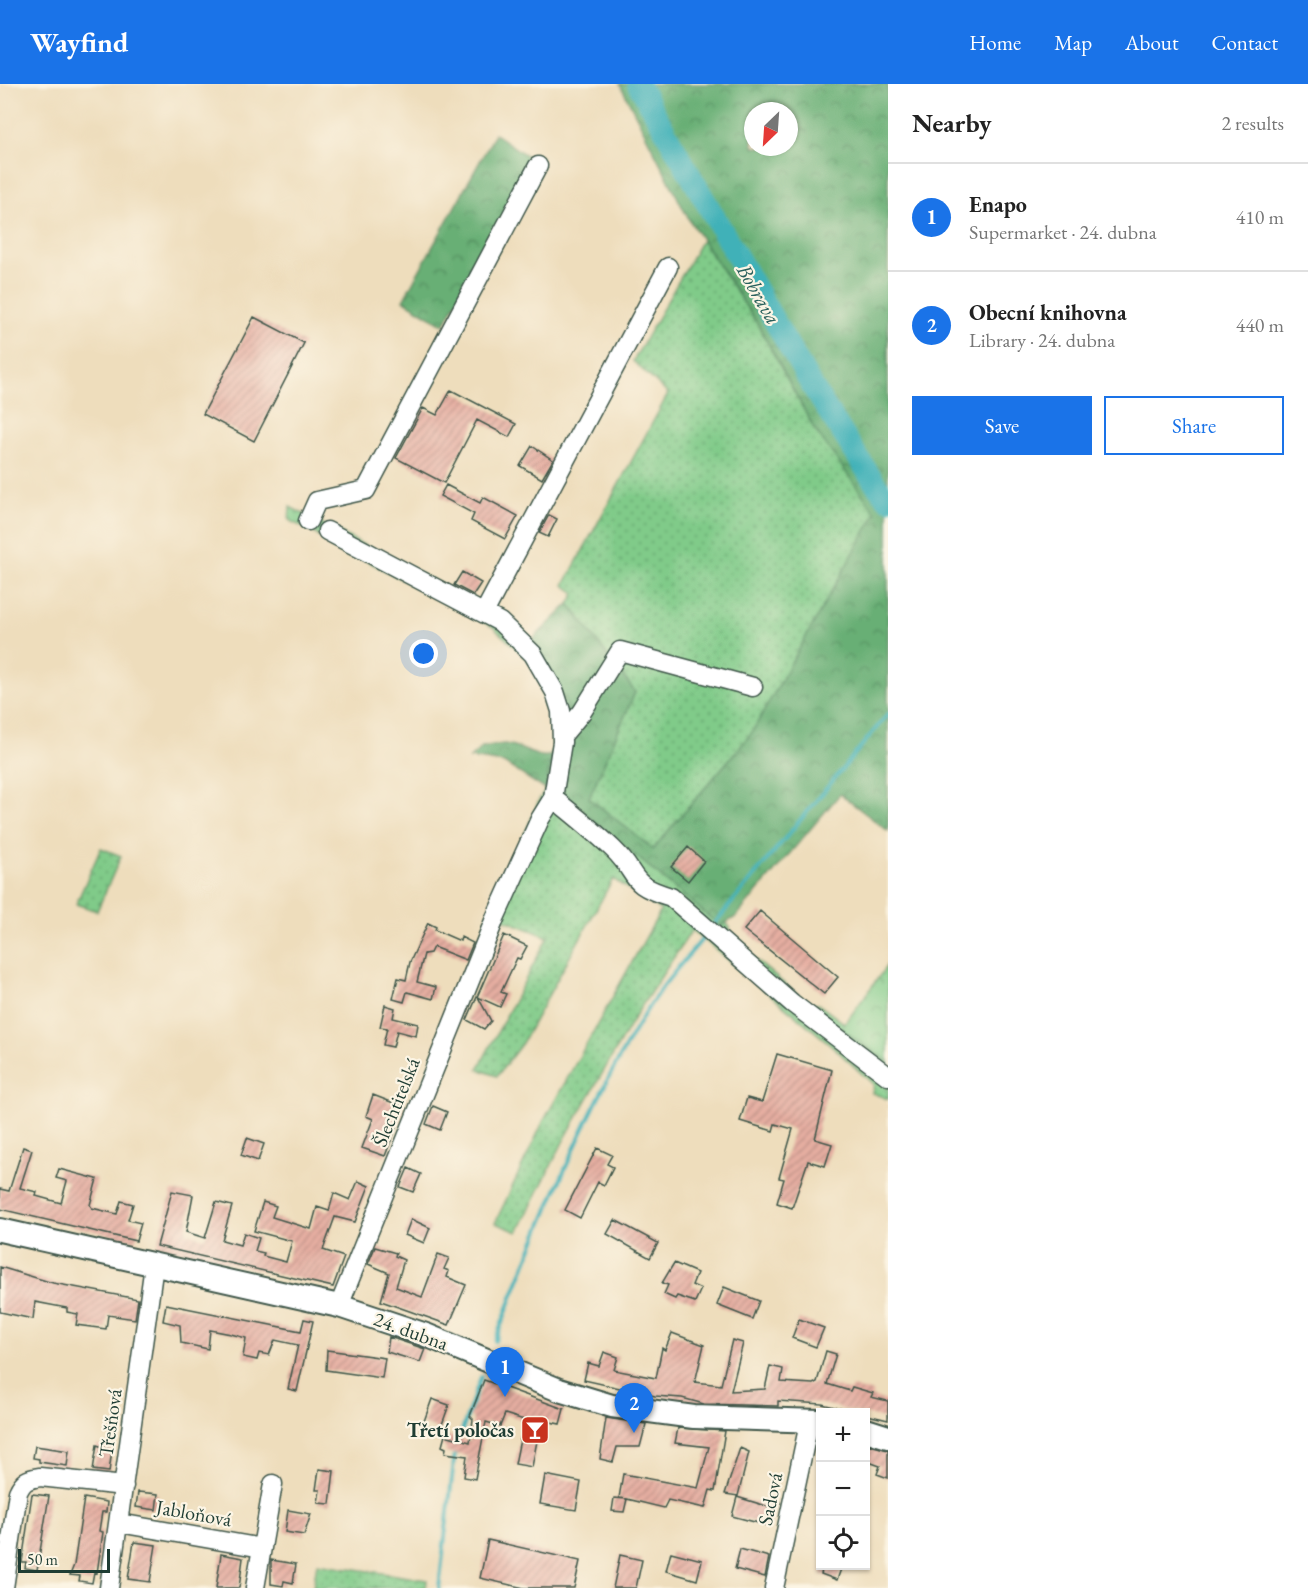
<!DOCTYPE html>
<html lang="en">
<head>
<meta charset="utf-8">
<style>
  body { margin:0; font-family:"EB Garamond",serif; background:#f2f2f2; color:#222 }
  .controls { position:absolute; right:18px; bottom:18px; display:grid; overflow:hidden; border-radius:0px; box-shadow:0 2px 4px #0004 }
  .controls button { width:54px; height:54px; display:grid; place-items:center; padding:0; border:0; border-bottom:2px solid #e0e0e0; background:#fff; color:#222; font:30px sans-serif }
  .compass { position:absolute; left:744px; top:18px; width:54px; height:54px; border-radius:50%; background:#fff; box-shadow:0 2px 4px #0004; rotate:205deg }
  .scale { position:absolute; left:18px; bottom:15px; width:92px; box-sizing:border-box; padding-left:6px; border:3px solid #1f3d34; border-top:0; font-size:16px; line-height:21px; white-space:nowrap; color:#1f3d34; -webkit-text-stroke:4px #fcf5e5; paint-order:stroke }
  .you { position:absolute; left:424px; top:570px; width:21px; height:21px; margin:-15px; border:4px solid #fff; border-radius:50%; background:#1a73e8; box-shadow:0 0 0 9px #1a73e833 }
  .badge { display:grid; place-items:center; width:39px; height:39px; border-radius:50%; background:#1a73e8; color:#fff; font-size:20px; font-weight:700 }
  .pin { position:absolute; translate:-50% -50px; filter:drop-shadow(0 2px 3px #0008) }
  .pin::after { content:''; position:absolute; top:32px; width:21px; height:18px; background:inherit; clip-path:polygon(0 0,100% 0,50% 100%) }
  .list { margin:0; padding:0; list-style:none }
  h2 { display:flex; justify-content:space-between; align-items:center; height:78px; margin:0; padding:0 24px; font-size:26px }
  h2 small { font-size:20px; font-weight:400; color:#767676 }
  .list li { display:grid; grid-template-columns:39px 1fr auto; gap:18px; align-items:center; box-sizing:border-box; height:108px; padding:0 24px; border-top:2px solid #e0e0e0 }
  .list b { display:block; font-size:22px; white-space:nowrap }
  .list p { margin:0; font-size:20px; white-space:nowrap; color:#767676 }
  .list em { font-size:20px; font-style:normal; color:#767676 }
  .actions { display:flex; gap:12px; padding:18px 24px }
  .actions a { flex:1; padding:14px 0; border:2px solid #1a73e8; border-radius:0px; text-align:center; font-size:21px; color:#1a73e8 }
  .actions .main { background:#1a73e8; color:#fff }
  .icon { flex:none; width:33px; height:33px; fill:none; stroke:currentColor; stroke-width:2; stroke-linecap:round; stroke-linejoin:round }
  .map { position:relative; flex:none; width:888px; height:1504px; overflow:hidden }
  header { display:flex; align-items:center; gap:36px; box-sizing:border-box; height:84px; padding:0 30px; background:#1a73e8; color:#fff }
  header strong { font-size:28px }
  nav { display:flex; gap:33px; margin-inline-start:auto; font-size:21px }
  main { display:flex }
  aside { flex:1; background:#fff }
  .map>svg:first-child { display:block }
  .grass { fill:url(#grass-dots); stroke:#50845e; stroke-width:1.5 }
  .forest { fill:url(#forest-crowns); stroke:#447654; stroke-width:1.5; fill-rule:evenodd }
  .park { fill:url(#park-crowns); stroke:#50845e; stroke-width:1.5 }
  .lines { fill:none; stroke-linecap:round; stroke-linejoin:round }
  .stream { stroke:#40b1b8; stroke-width:4 }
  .river { stroke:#40b1b8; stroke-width:22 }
  .building { fill:url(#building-hatch) }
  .minor-casing { stroke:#3e5548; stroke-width:21 }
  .major-casing { stroke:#3e5548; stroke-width:26 }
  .minor { stroke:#fff; stroke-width:18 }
  .major { stroke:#fff; stroke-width:22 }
  .labels { text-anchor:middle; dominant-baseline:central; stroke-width:4.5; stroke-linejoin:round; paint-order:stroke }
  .street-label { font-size:20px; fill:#1f3d34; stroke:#fcf5e5 }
  .poi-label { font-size:20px; font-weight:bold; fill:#1f3d34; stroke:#fcf5e5; text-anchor:end }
  .water-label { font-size:21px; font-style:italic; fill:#29605c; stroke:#fcf5e5 }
</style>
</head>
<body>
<header>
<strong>Wayfind</strong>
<nav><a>Home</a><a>Map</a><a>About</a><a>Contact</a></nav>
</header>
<main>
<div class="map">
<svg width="888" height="1504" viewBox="0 0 888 1504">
  <defs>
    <pattern id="grass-dots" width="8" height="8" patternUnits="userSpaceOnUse" patternTransform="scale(1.5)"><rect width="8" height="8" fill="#80cb89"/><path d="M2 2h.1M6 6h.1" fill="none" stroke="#68a671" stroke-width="1.8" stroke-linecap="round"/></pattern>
    <pattern id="forest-crowns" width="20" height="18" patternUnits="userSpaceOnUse" patternTransform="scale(1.5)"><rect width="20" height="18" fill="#68af75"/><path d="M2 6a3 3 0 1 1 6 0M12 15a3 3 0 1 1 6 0" fill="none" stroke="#559061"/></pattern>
    <pattern id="park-crowns" width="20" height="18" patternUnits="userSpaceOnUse" patternTransform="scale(1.5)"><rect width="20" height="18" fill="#80cb89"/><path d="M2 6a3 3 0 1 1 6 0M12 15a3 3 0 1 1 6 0" fill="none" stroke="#68a671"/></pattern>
    <pattern id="building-hatch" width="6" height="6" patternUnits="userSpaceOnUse" patternTransform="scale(1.5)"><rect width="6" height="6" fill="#e6aea1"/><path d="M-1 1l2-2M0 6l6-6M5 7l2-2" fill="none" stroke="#ba8f84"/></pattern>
  </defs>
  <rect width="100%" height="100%" fill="#fcf5e5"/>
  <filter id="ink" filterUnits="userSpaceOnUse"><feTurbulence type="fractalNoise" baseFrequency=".0167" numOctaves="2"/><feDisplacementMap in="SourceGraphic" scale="12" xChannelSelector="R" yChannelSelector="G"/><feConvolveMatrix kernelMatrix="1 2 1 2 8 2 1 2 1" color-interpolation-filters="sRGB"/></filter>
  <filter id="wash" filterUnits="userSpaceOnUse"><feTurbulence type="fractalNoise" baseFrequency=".008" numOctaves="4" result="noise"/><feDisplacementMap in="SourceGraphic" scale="24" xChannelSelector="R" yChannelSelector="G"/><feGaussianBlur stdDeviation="1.35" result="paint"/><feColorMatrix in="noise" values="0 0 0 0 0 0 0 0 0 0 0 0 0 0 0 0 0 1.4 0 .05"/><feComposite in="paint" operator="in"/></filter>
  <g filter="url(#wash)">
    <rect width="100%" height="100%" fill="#eeddbc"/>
    <path class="grass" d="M 702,156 L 757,239 L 815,346 L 877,429 L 751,650 L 653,765 L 589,714 L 635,608 L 569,520 L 575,509 L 564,501 L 668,310 L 633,277 Z
      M 290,423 L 498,530 L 532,556 L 568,624 L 563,711 L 720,842 L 726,838 L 730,844 L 729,854 L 809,920 L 818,920 L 845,940 L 841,945 L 888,977 L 888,1015 L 872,1009 L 874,1001 L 830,960 L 692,846 L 637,929 L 563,1058 L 518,1148 L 495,1139 L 543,1038 L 661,826 L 613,795 L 522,959 L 497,992 L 478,985 L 548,853 L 503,835 L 507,793 L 540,714 L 546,706 L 553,666 L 552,617 L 534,581 L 493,543 L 289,436 Z
      M 101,764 L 121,772 L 97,827 L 76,820 Z
      M 317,1479 L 427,1496 L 426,1504 L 313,1504 Z"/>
    <path class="forest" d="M 620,0 L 888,0 L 888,747 L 840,710 L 736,833 L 720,842 L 563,711 L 568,624 L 532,556 L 569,520 L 635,608 L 589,714 L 653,765 L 751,650 L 876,429 L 815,346 L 757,239 L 688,134 ZM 753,27 L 789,27 L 789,63 L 753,63 Z
      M 495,50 L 533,76 L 444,241 L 403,216 Z
      M 504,660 C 519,660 538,677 551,671 L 546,706 L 504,679 L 470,674 L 482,663 Z"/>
    <path class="park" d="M 888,880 L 888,977 L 841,945 Z"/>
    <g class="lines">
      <path class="stream" d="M 715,839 L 888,630
        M 495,1257 C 538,1146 587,1022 650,921 C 665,897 686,875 704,853
        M 458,1358 L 481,1293
        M 439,1504 L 455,1368"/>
      <path class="river" d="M 638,0 L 810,299 L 874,398 L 888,415"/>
    </g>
    <g id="blocks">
      <path class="building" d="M 254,233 L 304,259 L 254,357 L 203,330 Z
        M 451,306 L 516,340 L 509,353 L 477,336 L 444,399 L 396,374 L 423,324 L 437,331 Z
        M 532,362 L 553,376 L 542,395 L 520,382 Z
        M 446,401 L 480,419 L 483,413 L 518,432 L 505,455 L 471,437 L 474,430 L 440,412 Z
        M 549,431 L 557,435 L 548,453 L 539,449 Z
        M 462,488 L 481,499 L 473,511 L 454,501 Z
        M 688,763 L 704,777 L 688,797 L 671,783 Z
        M 760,827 L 838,893 L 824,910 L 744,846 Z
        M 428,839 L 436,843 L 435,846 L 460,857 L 461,853 L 473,859 L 466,876 L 433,863 L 430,869 L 424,870 L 417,898 L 436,903 L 433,915 L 407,908 L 404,918 L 393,915 L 398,894 L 406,896 L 410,878 Z
        M 504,851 L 527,862 L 520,875 L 517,874 L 501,908 L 506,910 L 500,923 L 478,913 L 491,937 L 484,945 L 467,936 Z
        M 385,921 L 395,924 L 393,934 L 418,940 L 416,952 L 397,947 L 393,963 L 383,961 L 387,944 L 380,943 Z
        M 777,970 L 832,986 L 815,1055 L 832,1060 L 825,1082 L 808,1077 L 792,1124 L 777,1119 L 784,1095 L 779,1094 L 793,1045 L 775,1040 L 773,1047 L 740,1037 L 747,1014 L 762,1018 Z
        M 373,1011 L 404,1023 L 385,1072 L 362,1064 L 373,1035 L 366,1032 Z
        M 433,1022 L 447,1028 L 440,1046 L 426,1040 Z
        M 247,1054 L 264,1060 L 258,1077 L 241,1071 Z
        M 23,1063 L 32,1066 L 20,1104 L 37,1108 L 36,1112 L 61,1119 L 67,1097 L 56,1094 L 59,1085 L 97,1095 L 90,1121 L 92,1124 L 117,1130 L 121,1117 L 133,1120 L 128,1136 L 141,1139 L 136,1157 L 0,1125 L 0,1105 L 9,1107 Z
        M 597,1064 L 612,1071 L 607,1080 L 613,1083 L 604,1101 L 598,1098 L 580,1134 L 565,1126 Z
        M 408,1084 L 421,1090 L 413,1108 L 400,1103 Z
        M 358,1097 L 369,1102 L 355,1138 L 335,1133 L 323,1166 L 344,1173 L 333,1203 L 157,1162 L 172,1107 L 193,1111 L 186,1148 L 205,1154 L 216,1118 L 232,1122 L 222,1156 L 240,1161 L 244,1149 L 259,1154 L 255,1167 L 264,1169 L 263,1172 L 286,1178 L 292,1157 L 254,1147 L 263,1118 L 276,1122 L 272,1133 L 311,1145 L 317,1123 L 329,1127 L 334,1109 L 350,1116 Z
        M 411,1135 L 430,1144 L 424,1159 L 405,1151 Z
        M 615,1136 L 658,1159 L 650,1174 L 607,1150 Z
        M 375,1163 L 396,1169 L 395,1172 L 404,1176 L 396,1203 L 422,1213 L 438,1170 L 449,1174 L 444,1185 L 449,1187 L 447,1193 L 466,1201 L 449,1241 L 381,1217 L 389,1189 L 368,1180 Z
        M 674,1179 L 697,1189 L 692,1201 L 701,1205 L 695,1218 L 677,1212 L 675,1215 L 664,1210 L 668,1201 L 662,1199 Z
        M 0,1183 L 53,1199 L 138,1215 L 135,1235 L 108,1231 L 106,1245 L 76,1241 L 78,1230 L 67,1228 L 67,1224 L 35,1218 L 33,1235 L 0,1228 Z
        M 724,1203 L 759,1217 L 752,1235 L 717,1221 Z
        M 166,1220 L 301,1247 L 304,1235 L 313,1237 L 297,1307 L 288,1305 L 298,1261 L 275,1256 L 269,1271 L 259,1269 L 257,1276 L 243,1273 L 246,1254 L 231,1250 L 210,1246 L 208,1265 L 181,1259 L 180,1241 L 163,1237 Z
        M 799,1235 L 824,1244 L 816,1263 L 792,1254 Z
        M 672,1249 L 704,1261 L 695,1298 L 721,1301 L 732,1256 L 743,1259 L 731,1307 L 765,1305 L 770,1282 L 783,1285 L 781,1298 L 813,1300 L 817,1298 L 826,1267 L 836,1270 L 827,1300 L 850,1307 L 852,1303 L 873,1309 L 871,1313 L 888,1317 L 888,1336 L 822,1320 L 778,1317 L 778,1322 L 704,1320 L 682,1314 L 655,1312 L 584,1296 L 588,1279 L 599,1282 L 604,1268 L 618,1273 L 614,1286 L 656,1294 L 662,1264 L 665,1266 Z
        M 389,1253 L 425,1265 L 420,1278 L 387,1268 Z
        M 327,1266 L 385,1274 L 382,1294 L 326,1286 Z
        M 484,1296 L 564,1325 L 560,1340 L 541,1336 L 532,1383 L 515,1380 L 524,1336 L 505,1330 L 500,1342 L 486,1338 L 475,1395 L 464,1393 L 467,1372 L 445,1369 L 446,1364 L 442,1362 L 445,1351 L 470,1358 L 473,1335 L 470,1332 Z
        M 432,1315 L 449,1321 L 440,1346 L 423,1340 Z
        M 606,1334 L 646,1340 L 640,1363 L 617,1363 L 613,1378 L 600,1375 Z
        M 678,1344 L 725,1347 L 715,1407 L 710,1406 L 705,1424 L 668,1416 L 664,1424 L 627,1415 L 624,1428 L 612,1427 L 614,1414 L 627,1415 L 619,1414 L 623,1390 L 698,1404 L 709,1363 L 675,1359 Z
        M 866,1360 L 888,1366 L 888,1394 L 877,1390 L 880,1382 L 866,1377 Z
        M 97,1361 L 112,1366 L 109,1388 L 93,1386 Z
        M 35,1362 L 69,1367 L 67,1382 L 39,1378 L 39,1375 L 33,1374 Z
        M 740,1364 L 749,1368 L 738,1412 L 725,1410 Z
        M 319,1385 L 334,1387 L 330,1420 L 318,1419 L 320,1406 L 316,1406 Z
        M 545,1391 L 581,1398 L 576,1426 L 540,1420 Z
        M 138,1408 L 158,1410 L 156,1426 L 136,1423 Z
        M 32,1410 L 49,1412 L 37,1486 L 25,1484 L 26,1478 L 22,1478 Z
        M 737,1413 L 773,1424 L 766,1441 L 732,1432 Z
        M 84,1414 L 107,1418 L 106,1428 L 102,1428 L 99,1447 L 103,1448 L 97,1489 L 94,1488 L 92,1499 L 79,1497 L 80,1492 L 70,1491 L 74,1481 Z
        M 288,1426 L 311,1430 L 304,1451 L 285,1448 Z
        M 488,1456 L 580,1477 L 574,1504 L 524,1504 L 480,1494 Z
        M 134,1458 L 156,1461 L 150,1498 L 128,1495 Z
        M 740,1465 L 769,1473 L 765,1493 L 735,1485 Z
        M 671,1468 L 702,1476 L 697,1496 L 666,1487 Z
        M 221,1470 L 243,1474 L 239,1504 L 216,1504 Z
        M 620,1471 L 642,1476 L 636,1504 L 613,1504 Z
        M 271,1476 L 296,1480 L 293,1499 L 284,1497 L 283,1502 L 271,1500 Z
        M 823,1482 L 842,1482 L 837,1496 L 821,1490 Z"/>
    </g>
  </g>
  <g filter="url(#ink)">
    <use href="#blocks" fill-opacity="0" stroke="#3e5548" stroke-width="1.5"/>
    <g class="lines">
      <g class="minor-casing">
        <path id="minor" d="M 308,437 L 317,417 L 366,406 L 538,82
          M 327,447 L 500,538 L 533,570 L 555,608 L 561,627 L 562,658 L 553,714 L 540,735 L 496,832 L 339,1222
          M 484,529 L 668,183
          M 562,652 L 582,628 L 620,567 L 753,603
          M 553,714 C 573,730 594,747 613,765 C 641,792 625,799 671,813 L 792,919 L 888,992
          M 119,1439 L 262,1464
          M 4,1504 L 18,1408 C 23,1397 27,1395 40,1393 L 124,1402
          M 109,1504 L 154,1181
          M 255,1504 L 273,1400
          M 774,1504 L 810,1335"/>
      </g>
      <g class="major-casing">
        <path id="major" d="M 0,1146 L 339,1222 L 426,1251 L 559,1306 L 612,1322 L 694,1333 L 820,1337
          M 866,1346 L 888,1353"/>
      </g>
      <use href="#minor" class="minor"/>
      <use href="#major" class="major"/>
    </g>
  </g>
  <defs>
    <g id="bar-square" transform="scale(1.5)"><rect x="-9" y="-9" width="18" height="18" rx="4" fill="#c8321e" stroke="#fcf5e5"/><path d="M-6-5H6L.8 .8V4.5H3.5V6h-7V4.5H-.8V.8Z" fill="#fff"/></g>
  </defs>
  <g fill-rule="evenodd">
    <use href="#bar-square" x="535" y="1346"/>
  </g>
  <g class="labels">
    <g class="street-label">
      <text transform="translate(396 1018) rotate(-68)">Šlechtitelská</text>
      <text transform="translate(411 1247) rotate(20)">24. dubna</text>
      <text transform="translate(110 1339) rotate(-82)">Třešňová</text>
      <text transform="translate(770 1415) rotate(-78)">Sadová</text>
      <text transform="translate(194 1429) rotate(10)">Jabloňová</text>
    </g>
    <g class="poi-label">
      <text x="514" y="1346">Třetí poločas</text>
    </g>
    <g class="water-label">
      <text transform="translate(759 210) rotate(60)">Bobrava</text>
    </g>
  </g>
</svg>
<div class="controls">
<button>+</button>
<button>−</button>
<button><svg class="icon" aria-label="locate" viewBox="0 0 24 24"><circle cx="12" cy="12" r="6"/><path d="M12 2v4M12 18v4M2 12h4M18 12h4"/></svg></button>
</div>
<svg class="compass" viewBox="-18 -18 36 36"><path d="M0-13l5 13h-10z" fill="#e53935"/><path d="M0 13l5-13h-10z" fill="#767676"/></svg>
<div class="scale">50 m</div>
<div class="you"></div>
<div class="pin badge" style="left:505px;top:1313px">1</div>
<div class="pin badge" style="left:634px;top:1349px">2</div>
</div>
<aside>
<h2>Nearby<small>2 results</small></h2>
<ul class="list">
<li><span class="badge">1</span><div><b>Enapo</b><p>Supermarket · 24. dubna</p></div><em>410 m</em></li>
<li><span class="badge">2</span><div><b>Obecní knihovna</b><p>Library · 24. dubna</p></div><em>440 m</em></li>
</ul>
<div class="actions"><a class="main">Save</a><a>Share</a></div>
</aside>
</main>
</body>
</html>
